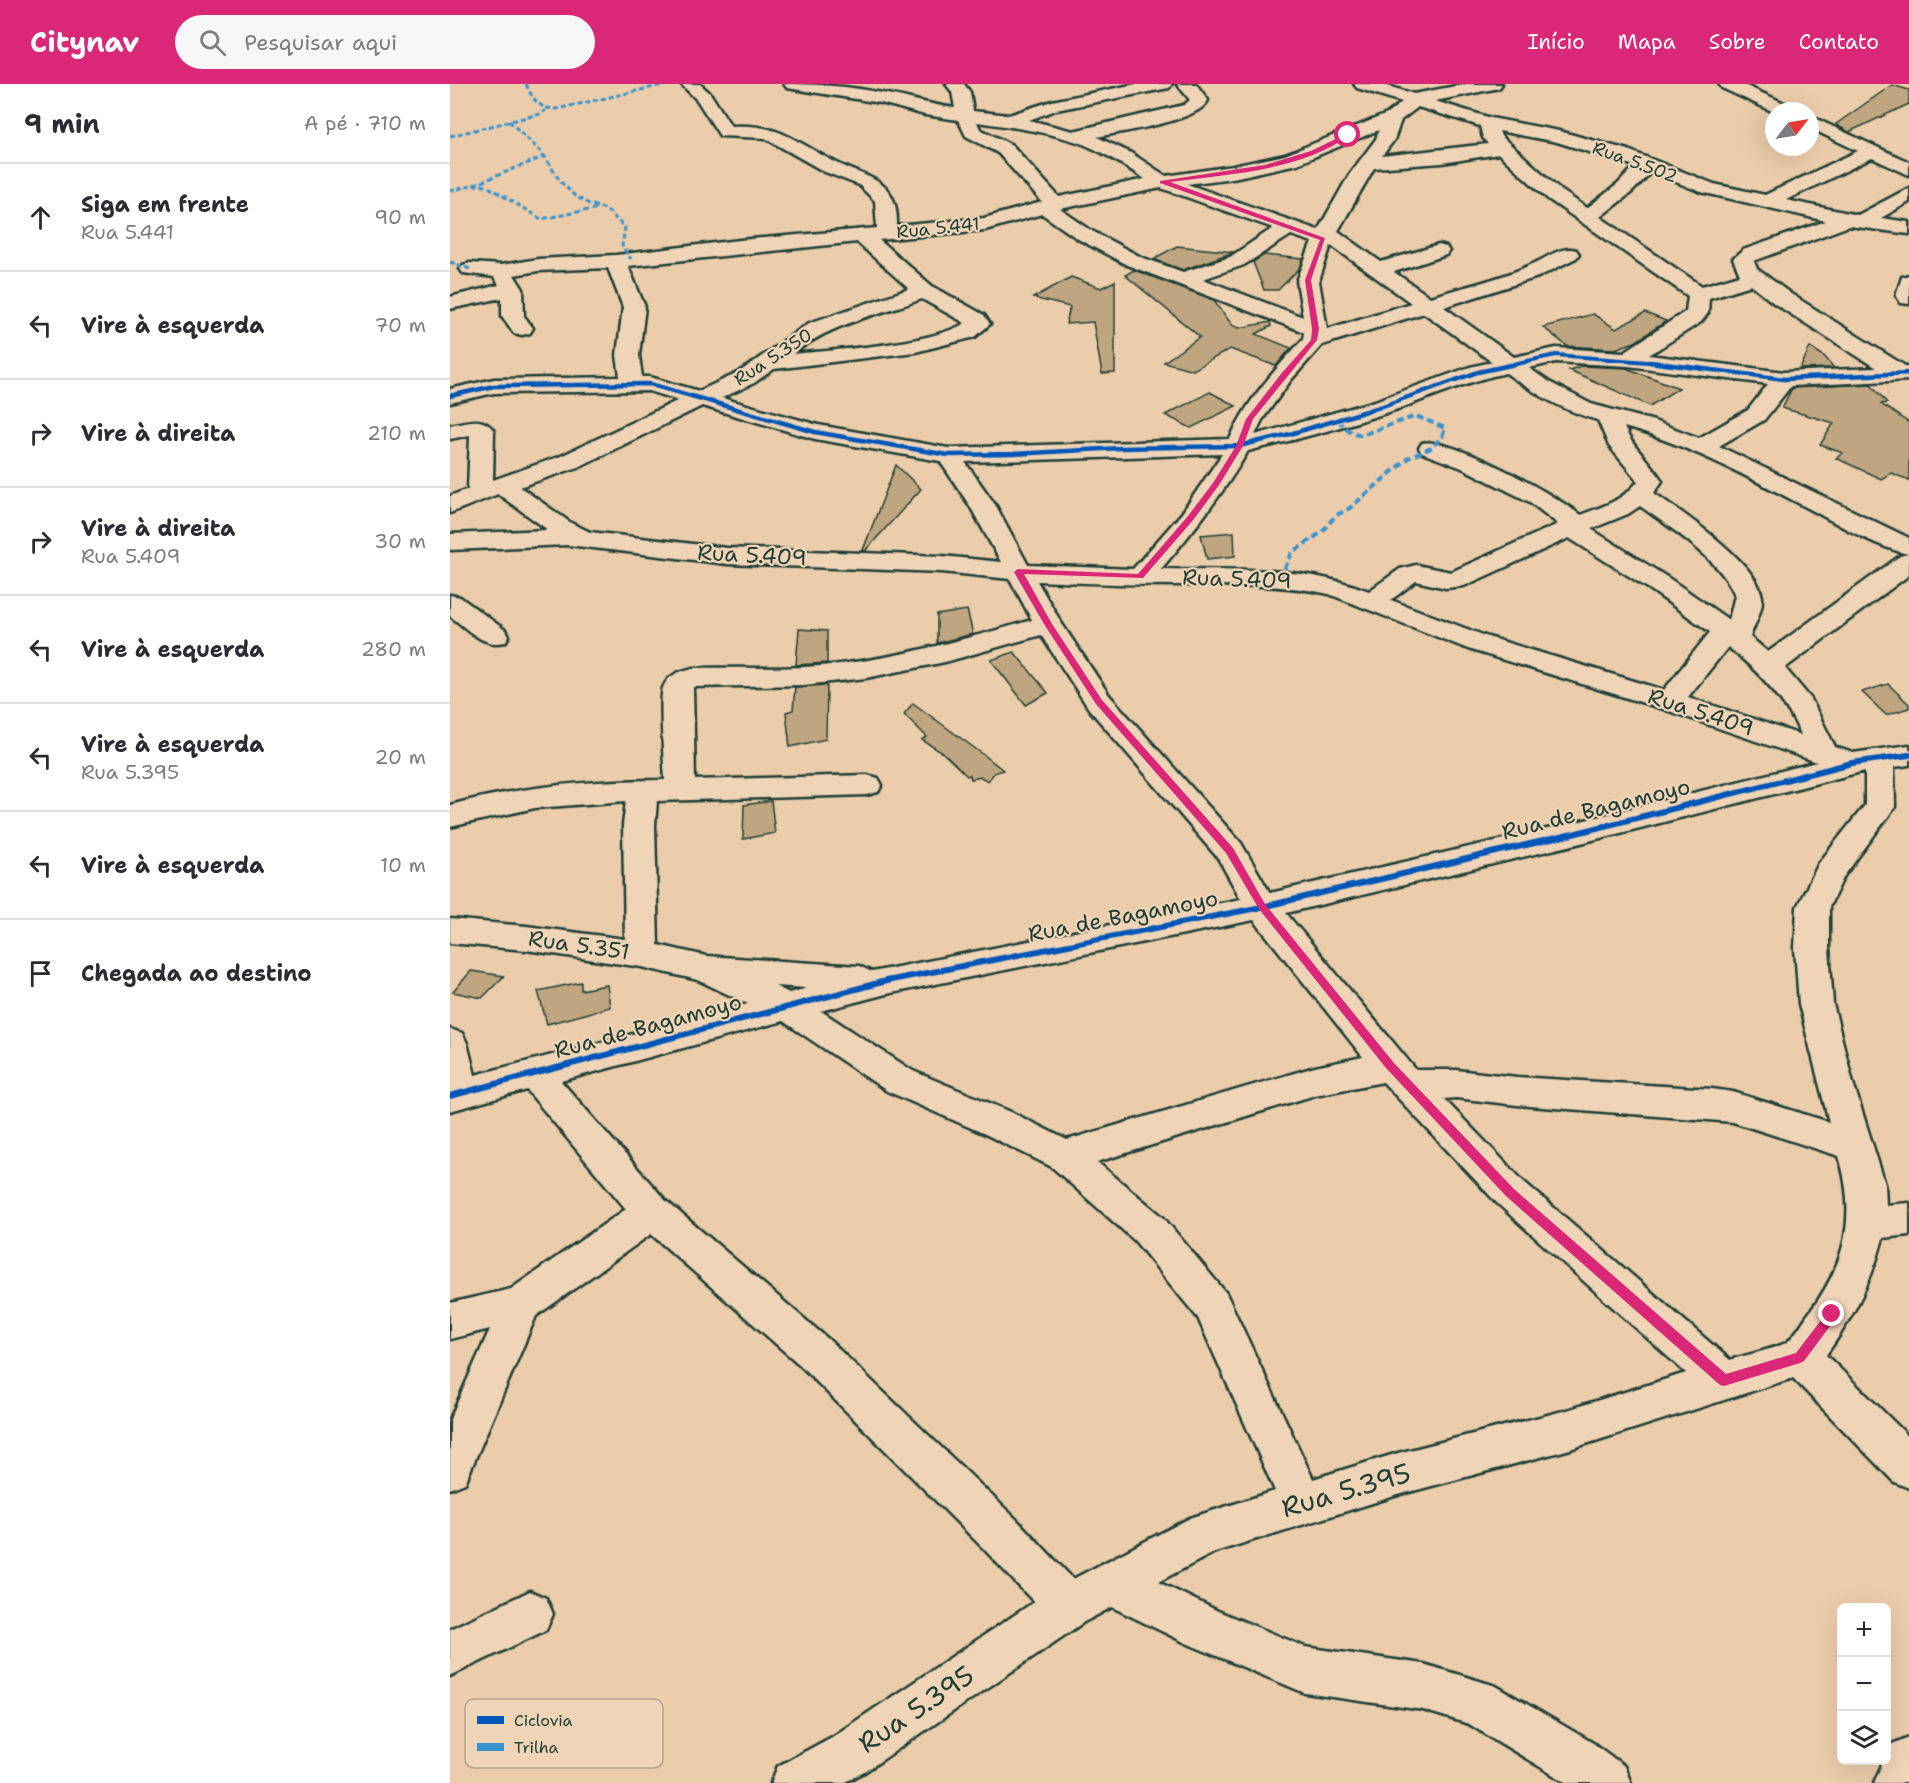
<!DOCTYPE html>
<html lang="pt">
<head>
<meta charset="utf-8">
<style>
  body { margin:0; font-family:"Shantell Sans",sans-serif; background:#f7f7f7; color:#2b2b33 }
  .controls { position:absolute; right:18px; bottom:18px; display:grid; overflow:hidden; border-radius:9px; box-shadow:0 6px 24px #0002 }
  .controls button { width:54px; height:54px; display:grid; place-items:center; padding:0; border:0; border-bottom:2px solid #e1e1e2; background:#fff; color:#2b2b33; font:30px sans-serif }
  .compass { position:absolute; left:1315px; top:18px; width:54px; height:54px; border-radius:50%; background:#fff; box-shadow:0 6px 24px #0002; rotate:59deg }
  .stop { position:absolute; width:18px; height:18px; margin:-14px; border:4px solid #db2777; border-radius:50%; background:#fff }
  .stop.end { background:#db2777; border-color:#fff; box-shadow:0 2px 6px #0008 }
  .list { margin:0; padding:0; list-style:none }
  h2 { display:flex; justify-content:space-between; align-items:center; height:78px; margin:0; padding:0 24px; font-size:26px }
  h2 small { font-size:20px; font-weight:400; color:#7c7c81 }
  .list li { display:grid; grid-template-columns:39px 1fr auto; gap:18px; align-items:center; box-sizing:border-box; height:108px; padding:0 24px; border-top:2px solid #e1e1e2 }
  .list b { display:block; font-size:22px; white-space:nowrap }
  .list p { margin:0; font-size:20px; white-space:nowrap; color:#7c7c81 }
  .list em { font-size:20px; font-style:normal; color:#7c7c81 }
  .icon { flex:none; width:33px; height:33px; fill:none; stroke:currentColor; stroke-width:2; stroke-linecap:round; stroke-linejoin:round }
  .map { position:relative; flex:none; width:1459px; height:1699px; overflow:hidden }
  header { display:flex; align-items:center; gap:36px; box-sizing:border-box; height:84px; padding:0 30px; background:#db2777; color:#fff }
  header strong { font-size:28px }
  nav { display:flex; gap:33px; margin-inline-start:auto; font-size:21px }
  .search { width:420px; height:54px; background:#f7f7f7; display:flex; align-items:center; gap:15px; box-sizing:border-box; padding:0 21px; border-radius:33px; color:#7c7c81; font-size:22px }
  main { display:flex }
  aside { flex:1; background:#fff }
  .map>svg:first-child { display:block }
  .building { fill:#c0a581; stroke:#1f3d34; stroke-width:1.5 }
  .lines { fill:none; stroke-linecap:round; stroke-linejoin:round }
  .street-casing { stroke:#1f3d34; stroke-width:5 }
  .street { fill:#f0d4b7; fill-rule:evenodd }
  .quiet-far1 { stroke:#3993ce; stroke-width:3; stroke-dasharray:5 3; stroke-linecap:butt }
  .quiet { stroke:#3993ce; stroke-width:4; stroke-dasharray:7 4; stroke-linecap:butt }
  .cycleway-far2-casing { stroke:#f0d4b7; stroke-width:6 }
  .cycleway-far1-casing { stroke:#f0d4b7; stroke-width:8 }
  .cycleway-casing { stroke:#f0d4b7; stroke-width:10 }
  .cycleway-far2 { stroke:#0057b8; stroke-width:4 }
  .cycleway-far1 { stroke:#0057b8; stroke-width:4.5 }
  .cycleway { stroke:#0057b8; stroke-width:6 }
  .route { fill:#db2777 }
  .labels { text-anchor:middle; dominant-baseline:central; stroke-width:4.5; stroke-linejoin:round; paint-order:stroke }
  .far-street-label { font-size:18px; fill:#1f3d34; stroke:#f0d4b7 }
  .street-label { font-size:22px; fill:#1f3d34; stroke:#f0d4b7 }
  .near-street-label { font-size:27px; fill:#1f3d34; stroke:#f0d4b7 }
  .key { fill:#f0d4b7; stroke:#b1a790; stroke-width:1.5 }
  .key-label { font-size:16px; fill:#1f3d34 }
</style>
</head>
<body>
<header>
<strong>Citynav</strong>
<div class="search"><svg class="icon" aria-label="search" viewBox="0 0 24 24"><circle cx="10" cy="10" r="6"/><path d="M15 15l6 6"/></svg>Pesquisar aqui</div>
<nav><a>Início</a><a>Mapa</a><a>Sobre</a><a>Contato</a></nav>
</header>
<main>
<aside>
<h2>9 min<small>A pé · 710 m</small></h2>
<ul class="list">
<li><svg class="icon" aria-label="ahead" viewBox="0 0 24 24"><path d="M12 20V5M6 11l6-6 6 6"/></svg><div><b>Siga em frente</b><p>Rua 5.441</p></div><em>90 m</em></li>
<li><svg class="icon" aria-label="left" viewBox="0 0 24 24"><path d="M17 20v-9H6M10 6l-5 5 5 5"/></svg><div><b>Vire à esquerda</b></div><em>70 m</em></li>
<li><svg class="icon" aria-label="right" viewBox="0 0 24 24"><path d="M7 20v-9h11M14 6l5 5-5 5"/></svg><div><b>Vire à direita</b></div><em>210 m</em></li>
<li><svg class="icon" aria-label="right" viewBox="0 0 24 24"><path d="M7 20v-9h11M14 6l5 5-5 5"/></svg><div><b>Vire à direita</b><p>Rua 5.409</p></div><em>30 m</em></li>
<li><svg class="icon" aria-label="left" viewBox="0 0 24 24"><path d="M17 20v-9H6M10 6l-5 5 5 5"/></svg><div><b>Vire à esquerda</b></div><em>280 m</em></li>
<li><svg class="icon" aria-label="left" viewBox="0 0 24 24"><path d="M17 20v-9H6M10 6l-5 5 5 5"/></svg><div><b>Vire à esquerda</b><p>Rua 5.395</p></div><em>20 m</em></li>
<li><svg class="icon" aria-label="left" viewBox="0 0 24 24"><path d="M17 20v-9H6M10 6l-5 5 5 5"/></svg><div><b>Vire à esquerda</b></div><em>10 m</em></li>
<li><svg class="icon" aria-label="arrive" viewBox="0 0 24 24"><path d="M6 21V4h12l-3 4 3 4H6"/></svg><div><b>Chegada ao destino</b></div></li>
</ul>
</aside>
<div class="map">
<svg width="1459" height="1699" viewBox="0 0 1459 1699">
  <rect width="100%" height="100%" fill="#ebccab"/>
  <filter id="ink" filterUnits="userSpaceOnUse"><feTurbulence type="fractalNoise" baseFrequency=".0167" numOctaves="2"/><feDisplacementMap in="SourceGraphic" scale="12" xChannelSelector="R" yChannelSelector="G"/><feConvolveMatrix kernelMatrix="1 2 1 2 8 2 1 2 1" color-interpolation-filters="sRGB"/></filter>
  <g filter="url(#ink)">
    <path class="building" d="M 1442,1 L 1459,6 L 1459,20 L 1399,48 L 1388,42 L 1386,40 Z
      M 727,162 L 784,168 L 733,186 L 703,175 Z
      M 814,171 L 853,175 L 850,184 L 828,206 L 814,206 L 803,178 Z
      M 684,186 L 764,216 L 782,241 L 789,244 L 820,238 L 821,242 L 806,250 L 841,264 L 826,282 L 780,265 L 743,286 L 714,278 L 750,253 L 675,191 Z
      M 621,193 L 651,204 L 665,197 L 665,289 L 652,290 L 643,238 L 616,240 L 620,223 L 583,214 Z
      M 1195,229 L 1216,237 L 1185,258 L 1165,265 L 1117,262 L 1093,243 L 1143,230 L 1166,245 Z
      M 1360,263 L 1374,272 L 1384,284 L 1350,285 Z
      M 1131,282 L 1176,284 L 1229,304 L 1200,322 L 1119,286 Z
      M 1421,300 L 1437,319 L 1431,320 L 1459,339 L 1459,396 L 1441,389 L 1431,395 L 1386,374 L 1393,369 L 1370,361 L 1384,339 L 1332,324 L 1342,304 Z
      M 760,308 L 786,322 L 741,344 L 715,331 Z
      M 446,381 L 471,405 L 415,467 L 413,466 Z
      M 784,448 L 785,472 L 757,475 L 751,451 Z
      M 517,526 L 523,550 L 487,559 L 487,531 Z
      M 349,545 L 377,547 L 377,579 L 346,581 Z
      M 564,568 L 598,609 L 576,621 L 541,576 Z
      M 1438,600 L 1459,620 L 1459,624 L 1436,631 L 1412,608 Z
      M 377,601 L 376,655 L 340,663 L 336,628 L 343,626 L 345,603 Z
      M 463,619 L 534,671 L 553,686 L 544,689 L 538,697 L 531,693 L 521,695 L 520,691 L 517,692 L 493,669 L 472,656 L 477,653 L 454,630 Z
      M 321,717 L 325,749 L 293,755 L 294,721 Z
      M 21,887 L 54,892 L 32,914 L 3,908 Z
      M 131,898 L 131,906 L 157,901 L 160,923 L 97,940 L 88,907 Z"/>
    <g class="lines">
      <g class="street-casing">
        <path id="street" d="M 231,0 L 250,0 L 260,9 L 281,42 C 328,39 345,57 383,77 C 416,95 449,93 447,142 L 534,134 L 592,118 L 548,69 L 516,52 L 508,36 L 475,31 L 431,19 L 343,5 L 337,4 L 334,0 C 367,0 399,2 432,9 C 457,13 480,21 505,24 L 502,8 L 496,0 L 514,0 L 520,8 L 523,27 L 559,31 L 602,17 L 686,0 L 722,0 L 719,4 L 606,26 L 579,36 L 623,47 L 734,21 L 740,16 L 727,0 L 746,0 L 758,16 C 750,37 670,48 647,53 L 681,69 L 716,92 L 783,82 L 835,71 L 937,30 L 952,18 L 907,4 L 904,0 L 931,0 L 964,10 L 1016,0 L 1052,0 L 1049,4 L 985,17 L 1041,34 L 1109,47 L 1178,66 L 1264,100 L 1315,111 L 1408,67 L 1360,44 L 1360,32 L 1459,78 L 1459,91 L 1422,74 L 1336,116 L 1408,131 L 1459,104 L 1459,118 L 1431,134 L 1459,138 L 1459,150 L 1399,142 L 1304,177 L 1307,185 L 1341,210 L 1455,282 L 1459,282 L 1459,296 L 1341,302 L 1314,336 L 1269,362 L 1459,454 L 1459,491 L 1335,584 L 1361,615 L 1385,663 L 1403,669 L 1459,661 L 1459,681 L 1444,683 L 1445,723 L 1394,792 L 1379,823 L 1379,864 L 1383,920 L 1403,999 L 1435,1100 L 1436,1121 L 1459,1119 L 1459,1151 L 1433,1154 C 1422,1197 1402,1235 1376,1271 L 1459,1353 L 1459,1404 L 1444,1398 L 1343,1294 L 1117,1366 L 948,1411 L 765,1468 L 708,1498 L 768,1527 L 855,1563 L 973,1580 L 1046,1602 L 1143,1659 L 1174,1682 L 1181,1699 L 1117,1699 L 1019,1640 L 973,1626 L 855,1609 L 736,1559 L 662,1523 L 634,1538 L 416,1687 L 394,1699 L 321,1699 L 328,1682 L 382,1653 L 584,1518 L 534,1465 L 350,1281 L 201,1150 L 86,1232 L 15,1399 L 0,1405 L 0,1335 L 40,1245 L 0,1255 L 0,1219 L 61,1205 L 176,1125 L 77,1006 L 0,1027 L 0,945 L 12,949 L 17,959 L 25,991 L 298,920 L 248,896 L 192,883 L 76,866 L 0,859 L 0,835 L 76,842 L 175,855 L 173,741 L 176,717 L 85,724 L 0,743 L 0,721 C 71,702 142,696 215,696 C 214,679 209,616 213,604 C 218,590 231,587 244,584 C 293,583 342,586 390,580 C 456,572 519,554 582,536 L 560,495 L 492,488 L 277,480 L 118,461 L 0,466 L 0,450 L 98,446 L 48,410 L 0,429 L 0,412 L 18,405 L 20,351 L 0,355 L 0,341 C 16,338 33,331 44,347 L 43,396 L 111,372 L 229,316 L 199,307 L 44,309 L 0,319 L 0,305 L 44,295 L 170,293 L 167,271 L 173,223 L 158,184 L 88,187 L 64,191 L 73,205 L 74,232 L 83,244 L 80,249 L 72,251 L 64,249 L 52,232 L 52,214 L 0,225 L 0,213 L 49,201 L 44,193 L 13,189 L 10,185 L 13,181 L 20,179 L 51,181 L 88,175 L 166,171 L 290,156 L 427,144 L 425,117 L 409,101 L 375,88 L 315,54 L 270,52 L 247,16 ZM 968,23 L 1030,42 L 1033,54 L 1038,60 L 932,72 L 944,56 L 951,36 ZM 527,38 C 562,43 600,48 633,60 C 655,69 675,82 695,95 L 609,113 L 562,61 L 530,45 ZM 929,46 L 926,55 L 899,91 L 868,146 L 737,100 L 783,94 L 847,80 ZM 1049,47 L 1107,58 L 1185,82 L 1168,100 L 1137,124 L 1112,107 L 1051,52 ZM 1049,70 L 1098,115 L 1238,212 L 1236,227 L 1174,268 L 1106,264 L 1064,273 L 994,223 L 1088,193 L 1126,174 L 1129,170 L 1126,166 C 1112,162 1100,172 1087,178 C 1054,194 1016,202 980,213 L 944,188 L 996,171 L 999,167 L 996,163 L 989,161 L 931,178 L 888,147 L 924,84 L 992,79 ZM 1201,88 L 1251,108 L 1376,137 L 1293,166 L 1283,175 L 1290,191 L 1252,202 L 1150,133 L 1182,108 ZM 711,104 L 823,144 L 780,173 L 733,188 L 691,173 L 642,147 L 610,125 ZM 592,130 L 628,155 L 677,181 L 854,248 L 853,255 C 826,285 796,317 780,355 L 498,364 L 368,341 L 272,314 L 304,299 L 324,285 L 465,268 L 525,253 L 540,240 L 534,231 L 482,202 L 429,156 L 535,146 ZM 841,151 L 862,158 L 847,197 L 853,233 L 753,195 L 794,181 ZM 407,158 L 459,205 L 359,239 L 288,289 L 249,307 L 200,293 L 192,293 L 189,271 L 195,223 L 178,182 ZM 881,161 L 961,219 L 877,245 L 869,197 ZM 1301,201 L 1325,220 L 1426,284 L 1334,288 L 1199,271 L 1251,238 L 1258,229 L 1259,214 ZM 472,215 L 515,239 C 482,260 384,266 343,270 C 381,239 428,231 472,215 ZM 974,229 L 1042,278 L 1020,283 L 922,318 L 805,351 L 812,336 L 841,296 L 872,261 ZM 1106,278 L 1178,282 L 1318,300 L 1298,326 L 1249,354 L 1204,337 L 1141,320 L 1099,298 L 1079,284 ZM 1056,289 C 1085,310 1114,327 1148,336 L 1159,362 L 1188,397 C 1174,416 1152,423 1130,431 C 1107,412 1000,352 972,359 L 969,364 L 972,369 L 1012,384 L 1080,418 L 1108,440 L 1001,488 L 966,481 L 950,485 L 919,507 C 852,481 782,486 711,485 C 743,447 773,410 798,367 C 845,356 893,343 939,328 C 978,315 1016,297 1056,289 ZM 252,322 L 365,355 L 490,377 L 520,422 L 551,478 L 492,472 L 277,464 L 140,448 L 121,439 L 70,403 L 128,383 ZM 1174,343 C 1236,360 1297,392 1354,422 C 1387,439 1421,461 1458,470 L 1450,472 L 1318,568 L 1300,553 C 1304,541 1313,526 1312,513 C 1308,479 1231,428 1204,409 L 1212,397 C 1201,378 1182,364 1174,343 ZM 772,370 L 732,429 L 683,485 L 578,481 L 546,422 L 515,378 ZM 1190,422 C 1221,444 1270,475 1285,511 L 1279,536 L 1220,495 L 1141,445 L 1178,430 ZM 1119,454 L 1201,506 L 1260,548 L 1214,606 L 1038,553 L 941,516 L 966,497 L 996,504 L 1014,502 ZM 587,497 C 634,499 680,501 727,501 C 778,502 829,499 879,510 L 1018,565 L 1210,624 L 1367,678 L 1123,739 L 820,809 L 791,759 L 659,611 L 612,540 ZM 591,551 L 639,625 L 768,774 L 791,815 L 422,888 L 409,882 L 256,872 L 208,861 L 205,741 L 207,717 L 417,711 L 428,708 L 432,701 L 428,694 L 417,691 L 245,696 L 243,603 L 354,601 L 416,594 L 495,578 ZM 1278,563 C 1308,587 1336,615 1351,651 L 1238,613 ZM 1415,687 L 1415,721 L 1369,779 L 1347,823 L 1345,864 L 1349,920 L 1379,1038 L 1283,1008 L 1262,1005 L 1067,993 L 1006,986 L 966,986 L 836,829 L 1123,761 ZM 804,836 L 913,973 L 865,983 L 617,1056 L 561,1028 L 463,987 L 371,927 L 436,910 ZM 325,902 L 358,904 L 339,909 ZM 333,937 L 437,1007 L 535,1050 L 602,1083 L 685,1157 L 748,1234 L 825,1407 L 740,1434 L 623,1495 L 566,1435 L 378,1255 L 215,1116 L 111,997 ZM 933,998 L 1047,1119 L 1236,1289 L 1117,1326 L 948,1369 L 863,1395 L 776,1209 L 713,1133 L 647,1078 L 865,1011 ZM 1006,1014 L 1067,1021 L 1283,1038 L 1389,1072 C 1407,1134 1396,1180 1357,1232 C 1351,1240 1345,1252 1337,1258 C 1329,1264 1292,1272 1280,1276 L 1073,1097 L 994,1015 Z
          M 1269,0 L 1292,0 L 1343,23 L 1346,27 L 1324,28 L 1272,4 Z
          M 1459,191 L 1459,220 L 1451,219 L 1446,211 L 1452,193 Z
          M 0,511 L 10,513 L 55,546 L 59,552 L 55,558 C 33,564 17,544 0,532 Z
          M 80,1507 L 96,1514 L 103,1530 L 96,1546 L 0,1592 L 0,1545 Z
          M 1459,1653 L 1459,1699 L 1424,1699 L 1434,1676 L 1436,1676 L 1436,1671 L 1442,1660 Z"/>
      </g>
      <use href="#street" class="street"/>
      <path class="quiet-far1" d="M 76,0 C 83,16 89,25 107,25 L 217,0
        M 59,37 L 93,70 L 110,97 L 125,112 L 139,120 L 156,125 L 175,144 L 172,162 L 181,175
        M 0,52 L 90,30 L 96,26
        M 24,101 L 93,73
        M 0,107 L 24,101 L 37,102 L 91,135 L 149,124
        M 0,178 L 20,185"/>
      <path class="quiet" d="M 830,495 L 842,469 L 872,448 L 885,432 L 900,424 L 958,374 L 981,364 L 992,353 L 995,344 L 966,332 L 911,351 L 901,348 L 886,335"/>
      <g class="cycleway-far2-casing">
        <path id="cycleway-far2" d="M 1068,279 L 1106,271 L 1211,279"/>
      </g>
      <g class="cycleway-far1-casing">
        <path id="cycleway-far1" d="M 1199,278 L 1334,295 L 1459,289
          M 0,312 L 44,302 L 200,300 L 365,348 L 498,371 L 563,370 L 671,364 L 789,362 L 840,350 L 930,323 L 1028,288 L 1075,278"/>
      </g>
      <g class="cycleway-casing">
        <path id="cycleway" d="M 0,1012 L 436,897 L 812,823 L 1123,750 L 1402,679 L 1459,671"/>
      </g>
      <use href="#cycleway-far2" class="cycleway-far2"/>
      <use href="#cycleway-far1" class="cycleway-far1"/>
      <use href="#cycleway" class="cycleway"/>
    </g>
  </g>
  <path class="route" d="M 896,50 L 900,51 C 850,87 779,90 720,98 L 875,154 L 861,196 L 869,245 L 867,256 L 803,335 L 793,362 L 769,401 L 744,435 L 693,494 L 574,490 L 602,540 L 652,616 L 783,764 L 815,820 L 944,979 L 1064,1105 L 1276,1290 L 1346,1269 L 1378,1227 L 1386,1227 L 1386,1234 L 1354,1277 L 1350,1279 L 1274,1302 L 1270,1301 L 1056,1112 L 936,984 L 809,825 L 776,769 L 646,620 L 594,540 L 564,488 L 568,485 L 688,490 L 738,432 L 763,399 L 786,362 L 796,335 L 831,290 L 861,256 L 862,245 L 855,196 L 870,156 L 710,99 L 710,97 L 815,81 L 861,67 Z"/>
  <g class="labels">
    <g class="far-street-label">
      <text transform="translate(1185 78) rotate(20)">Rua 5.502</text>
      <text transform="translate(488 144) rotate(-6)">Rua 5.441</text>
      <text transform="translate(323 273) rotate(-33)">Rua 5.350</text>
    </g>
    <g class="street-label">
      <text transform="translate(302 471) rotate(3)">Rua 5.409</text>
      <text transform="translate(787 495) rotate(2)">Rua 5.409</text>
      <text transform="translate(1251 628) rotate(18)">Rua 5.409</text>
      <text transform="translate(1146 725) rotate(-14)">Rua de Bagamoyo</text>
      <text transform="translate(673 832) rotate(-11)">Rua de Bagamoyo</text>
      <text transform="translate(129 861) rotate(8)">Rua 5.351</text>
      <text transform="translate(198 942) rotate(-15)">Rua de Bagamoyo</text>
    </g>
    <g class="near-street-label">
      <text transform="translate(896 1406) rotate(-16)">Rua 5.395</text>
      <text transform="translate(466 1625) rotate(-34)">Rua 5.395</text>
    </g>
  </g>
  <rect x="15" y="1615" width="198" height="69" rx="9" class="key"/>
  <rect x="27" y="1632" width="27" height="8" fill="#0057b8"/>
  <rect x="27" y="1659" width="27" height="8" fill="#3993ce"/>
  <g class="key-label">
    <text x="64" y="1642">Ciclovia</text>
    <text x="64" y="1669">Trilha</text>
  </g>
</svg>
<div class="controls">
<button>+</button>
<button>−</button>
<button><svg class="icon" aria-label="layers" viewBox="0 0 24 24"><path d="M12 4l9 5-9 5-9-5zM3 14l9 5 9-5"/></svg></button>
</div>
<svg class="compass" viewBox="-18 -18 36 36"><path d="M0-13l5 13h-10z" fill="#e53935"/><path d="M0 13l5-13h-10z" fill="#7c7c81"/></svg>
<div class="stop" style="left:898px;top:51px"></div>
<div class="stop end" style="left:1382px;top:1230px"></div>
</div>
</main>
</body>
</html>
